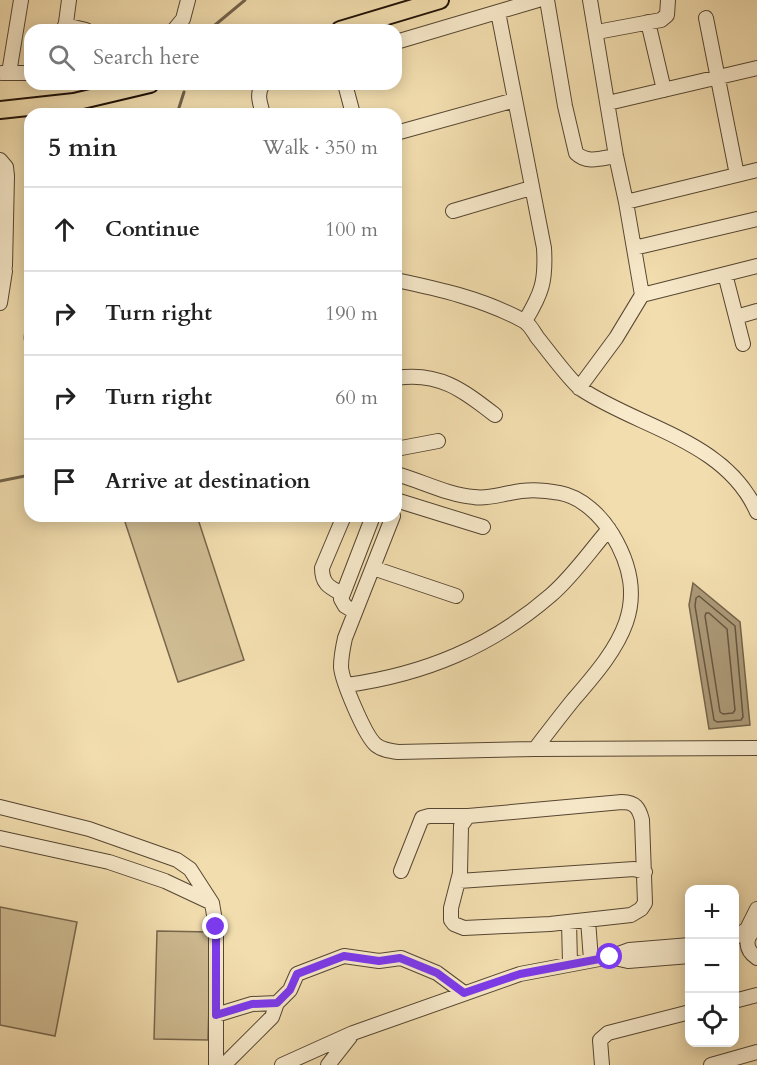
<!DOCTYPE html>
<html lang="en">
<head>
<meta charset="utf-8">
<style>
  body { margin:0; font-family:Cardo,serif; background:#f2f2f2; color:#222 }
  .controls { position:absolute; right:18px; bottom:18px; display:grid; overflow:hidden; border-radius:12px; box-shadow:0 3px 15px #0003 }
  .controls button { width:54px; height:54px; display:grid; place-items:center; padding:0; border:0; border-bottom:2px solid #e0e0e0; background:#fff; color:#222; font:30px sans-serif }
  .stop { position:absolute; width:18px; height:18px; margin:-14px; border:4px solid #7c3aed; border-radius:50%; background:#fff }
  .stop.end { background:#7c3aed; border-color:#fff; box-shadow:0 2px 6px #0008 }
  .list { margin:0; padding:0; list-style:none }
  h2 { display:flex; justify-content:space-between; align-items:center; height:78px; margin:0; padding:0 24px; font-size:26px }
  h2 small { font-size:20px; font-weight:400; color:#767676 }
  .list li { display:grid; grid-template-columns:39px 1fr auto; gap:18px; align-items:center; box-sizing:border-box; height:84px; padding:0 24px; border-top:2px solid #e0e0e0 }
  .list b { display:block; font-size:22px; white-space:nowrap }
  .list em { font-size:20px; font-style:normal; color:#767676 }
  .icon { flex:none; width:33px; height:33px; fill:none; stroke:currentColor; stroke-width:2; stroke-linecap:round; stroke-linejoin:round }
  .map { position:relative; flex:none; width:757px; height:1065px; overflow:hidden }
  .search { position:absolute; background:#fff; box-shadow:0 3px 15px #0003; left:24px; top:24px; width:378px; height:66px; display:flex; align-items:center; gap:15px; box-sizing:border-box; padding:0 21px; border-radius:18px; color:#767676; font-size:22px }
  .panel { position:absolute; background:#fff; box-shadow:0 3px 15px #0003; left:24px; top:108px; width:378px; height:414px; border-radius:18px }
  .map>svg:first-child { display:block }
  .green { fill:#cfbb92; stroke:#78674d; stroke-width:1.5 }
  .water { fill:#ab9876; stroke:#74634a; stroke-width:1.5 }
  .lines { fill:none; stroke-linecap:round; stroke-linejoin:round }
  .shore { stroke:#66563f; stroke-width:1.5 }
  .stream { stroke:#74634a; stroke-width:3 }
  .minor-casing { stroke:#564632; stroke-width:16 }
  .major-casing { stroke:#221308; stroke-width:20 }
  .minor { stroke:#f7e9ca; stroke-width:14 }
  .major { stroke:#f2ddae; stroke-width:16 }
  .route { stroke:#7c3aed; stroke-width:8 }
</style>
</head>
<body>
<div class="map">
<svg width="757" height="1065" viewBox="0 0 757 1065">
  <rect width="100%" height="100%" fill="#f2ddae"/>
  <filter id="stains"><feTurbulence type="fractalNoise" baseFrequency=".00333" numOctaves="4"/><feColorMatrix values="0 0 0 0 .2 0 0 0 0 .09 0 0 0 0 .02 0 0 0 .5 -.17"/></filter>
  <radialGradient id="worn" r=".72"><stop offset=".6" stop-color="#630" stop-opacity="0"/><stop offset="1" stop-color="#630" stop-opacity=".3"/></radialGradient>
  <path class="green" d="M 123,516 L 197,516 L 244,660 L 178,682 Z
    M 0,907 L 77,922 L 55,1036 L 0,1025 Z
    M 157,931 L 211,932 L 208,1040 L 154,1039 Z"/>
  <path class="water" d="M 693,583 L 740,622 L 750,725 L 709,729 L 689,605 Z"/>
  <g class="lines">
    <path class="shore" d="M 699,596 L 735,626 L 743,717 L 741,720 L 717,722 L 714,720 L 695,606 L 696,598 Z
      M 706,613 L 709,613 L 727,629 L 735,710 L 733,713 L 723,714 L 720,712 L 705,616 Z"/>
    <path class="stream" d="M 209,30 L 245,0
      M 177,114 L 184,92
      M 30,290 L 25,338 L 30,369
      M 0,481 L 30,475"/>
    <g class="minor-casing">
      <path id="minor" d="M 547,0 L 565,106 L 576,153 C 587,164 602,158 616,156
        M 498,12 L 544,248 C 546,281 542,293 525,321
        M 706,18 L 737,175
        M 648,22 L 664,90
        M 65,25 L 86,30
        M 65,30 L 69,0
        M 174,30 L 183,19 L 188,0
        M 597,32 L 661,20 L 667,15 L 668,0
        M 396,42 L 538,0
        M 2,73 L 30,73
        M 9,73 L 21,0
        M 345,84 L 353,114
        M 608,103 L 757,68
        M 263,114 C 260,103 256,94 263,84
        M 396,133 L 515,100
        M 0,160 L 6,167 L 7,176 L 5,266
        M 626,202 L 757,170
        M 453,211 L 531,188
        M 634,248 L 757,219
        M 725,274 L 743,344
        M 396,280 C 439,289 483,299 522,320 C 529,323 533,331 537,337 C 546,348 571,382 581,389 C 640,428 726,441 757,512
        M 642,295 L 757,266
        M 0,303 L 5,271
        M 736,317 L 757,311
        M 396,378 C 439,371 464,391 495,415
        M 579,388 L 616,338 L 642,295 L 626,202 L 616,156 L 590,0
        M 396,449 L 438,441
        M 396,474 C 422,481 448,495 474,497 C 487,499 498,495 510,493 C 525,489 545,490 560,493 C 582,497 601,516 612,534 C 654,603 620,646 574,699 C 561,715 548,732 535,749
        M 399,501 L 483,527
        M 393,516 L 345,638 C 343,647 341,657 341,667 C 342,681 365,736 376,745 C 382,750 390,751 398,752 L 535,749 L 757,748
        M 373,568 L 456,596
        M 342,594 C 329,587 322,584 322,568 L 344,516
        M 355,612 L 345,606 L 341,599 L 373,516
        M 347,685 C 425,674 491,647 551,595 C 573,576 590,551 609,529
        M 622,802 C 635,802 639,808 642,820 L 645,903 L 641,909 L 631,915 L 550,924 L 464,928 L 454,924 L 451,920 L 451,908 L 460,873 L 461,826 L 468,816 Z
        M 0,807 L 89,829 L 177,860 L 190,869 L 212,903 L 216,927 L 216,1065
        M 0,838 L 109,862 L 165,881 L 212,903
        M 401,871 L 422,818 L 429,816 L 468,816
        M 459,881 L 634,869 L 645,872
        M 588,920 L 591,960
        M 569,922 L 570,963
        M 756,929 C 744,937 745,950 757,958
        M 734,938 L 747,929 L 757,909
        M 610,957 L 628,961 L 690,956
        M 734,1001 L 757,995
        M 216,1015 L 252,1004 L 277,1003
        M 224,1065 L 272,1017 L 277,1003 L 290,990 L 297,974 L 344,956 L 379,961 L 401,958 L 437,973 L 464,993
        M 282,1065 L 353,1033 L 520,974 L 610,957 L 629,950 L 690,945
        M 328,1065 L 350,1037
        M 602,1065 L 600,1040 L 608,1033 L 690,1012
        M 711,1065 L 757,1052"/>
    </g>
    <g class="major-casing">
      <path id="major" d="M 340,30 L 440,0
        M 0,110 L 74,102 L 150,84"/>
    </g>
    <use href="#minor" class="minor"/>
    <use href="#major" class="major"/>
  </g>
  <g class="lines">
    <path class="route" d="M 216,927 L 216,1015 L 252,1004 L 277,1003 L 290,990 L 297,974 L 344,956 L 379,961 L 400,958 L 437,973 L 464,993 L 520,974 L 610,957"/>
  </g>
  <rect width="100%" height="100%" filter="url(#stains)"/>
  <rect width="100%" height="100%" fill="url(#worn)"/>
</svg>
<div class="controls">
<button>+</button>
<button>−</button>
<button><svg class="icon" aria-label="locate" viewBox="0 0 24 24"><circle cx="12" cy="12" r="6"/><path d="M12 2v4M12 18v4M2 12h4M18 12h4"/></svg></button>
</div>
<div class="stop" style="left:610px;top:957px"></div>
<div class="stop end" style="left:216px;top:927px"></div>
<div class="search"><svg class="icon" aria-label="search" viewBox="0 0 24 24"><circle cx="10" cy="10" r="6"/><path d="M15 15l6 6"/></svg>Search here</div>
<section class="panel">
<h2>5 min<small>Walk · 350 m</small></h2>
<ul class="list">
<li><svg class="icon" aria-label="ahead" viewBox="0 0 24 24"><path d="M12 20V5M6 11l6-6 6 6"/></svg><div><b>Continue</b></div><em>100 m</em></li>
<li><svg class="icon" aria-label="right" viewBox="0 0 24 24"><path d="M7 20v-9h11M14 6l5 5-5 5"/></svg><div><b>Turn right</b></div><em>190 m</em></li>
<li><svg class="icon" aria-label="right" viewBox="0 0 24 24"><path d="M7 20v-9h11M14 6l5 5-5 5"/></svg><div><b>Turn right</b></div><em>60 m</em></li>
<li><svg class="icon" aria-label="arrive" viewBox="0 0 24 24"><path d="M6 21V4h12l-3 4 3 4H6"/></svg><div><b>Arrive at destination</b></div></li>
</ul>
</section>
</div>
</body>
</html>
